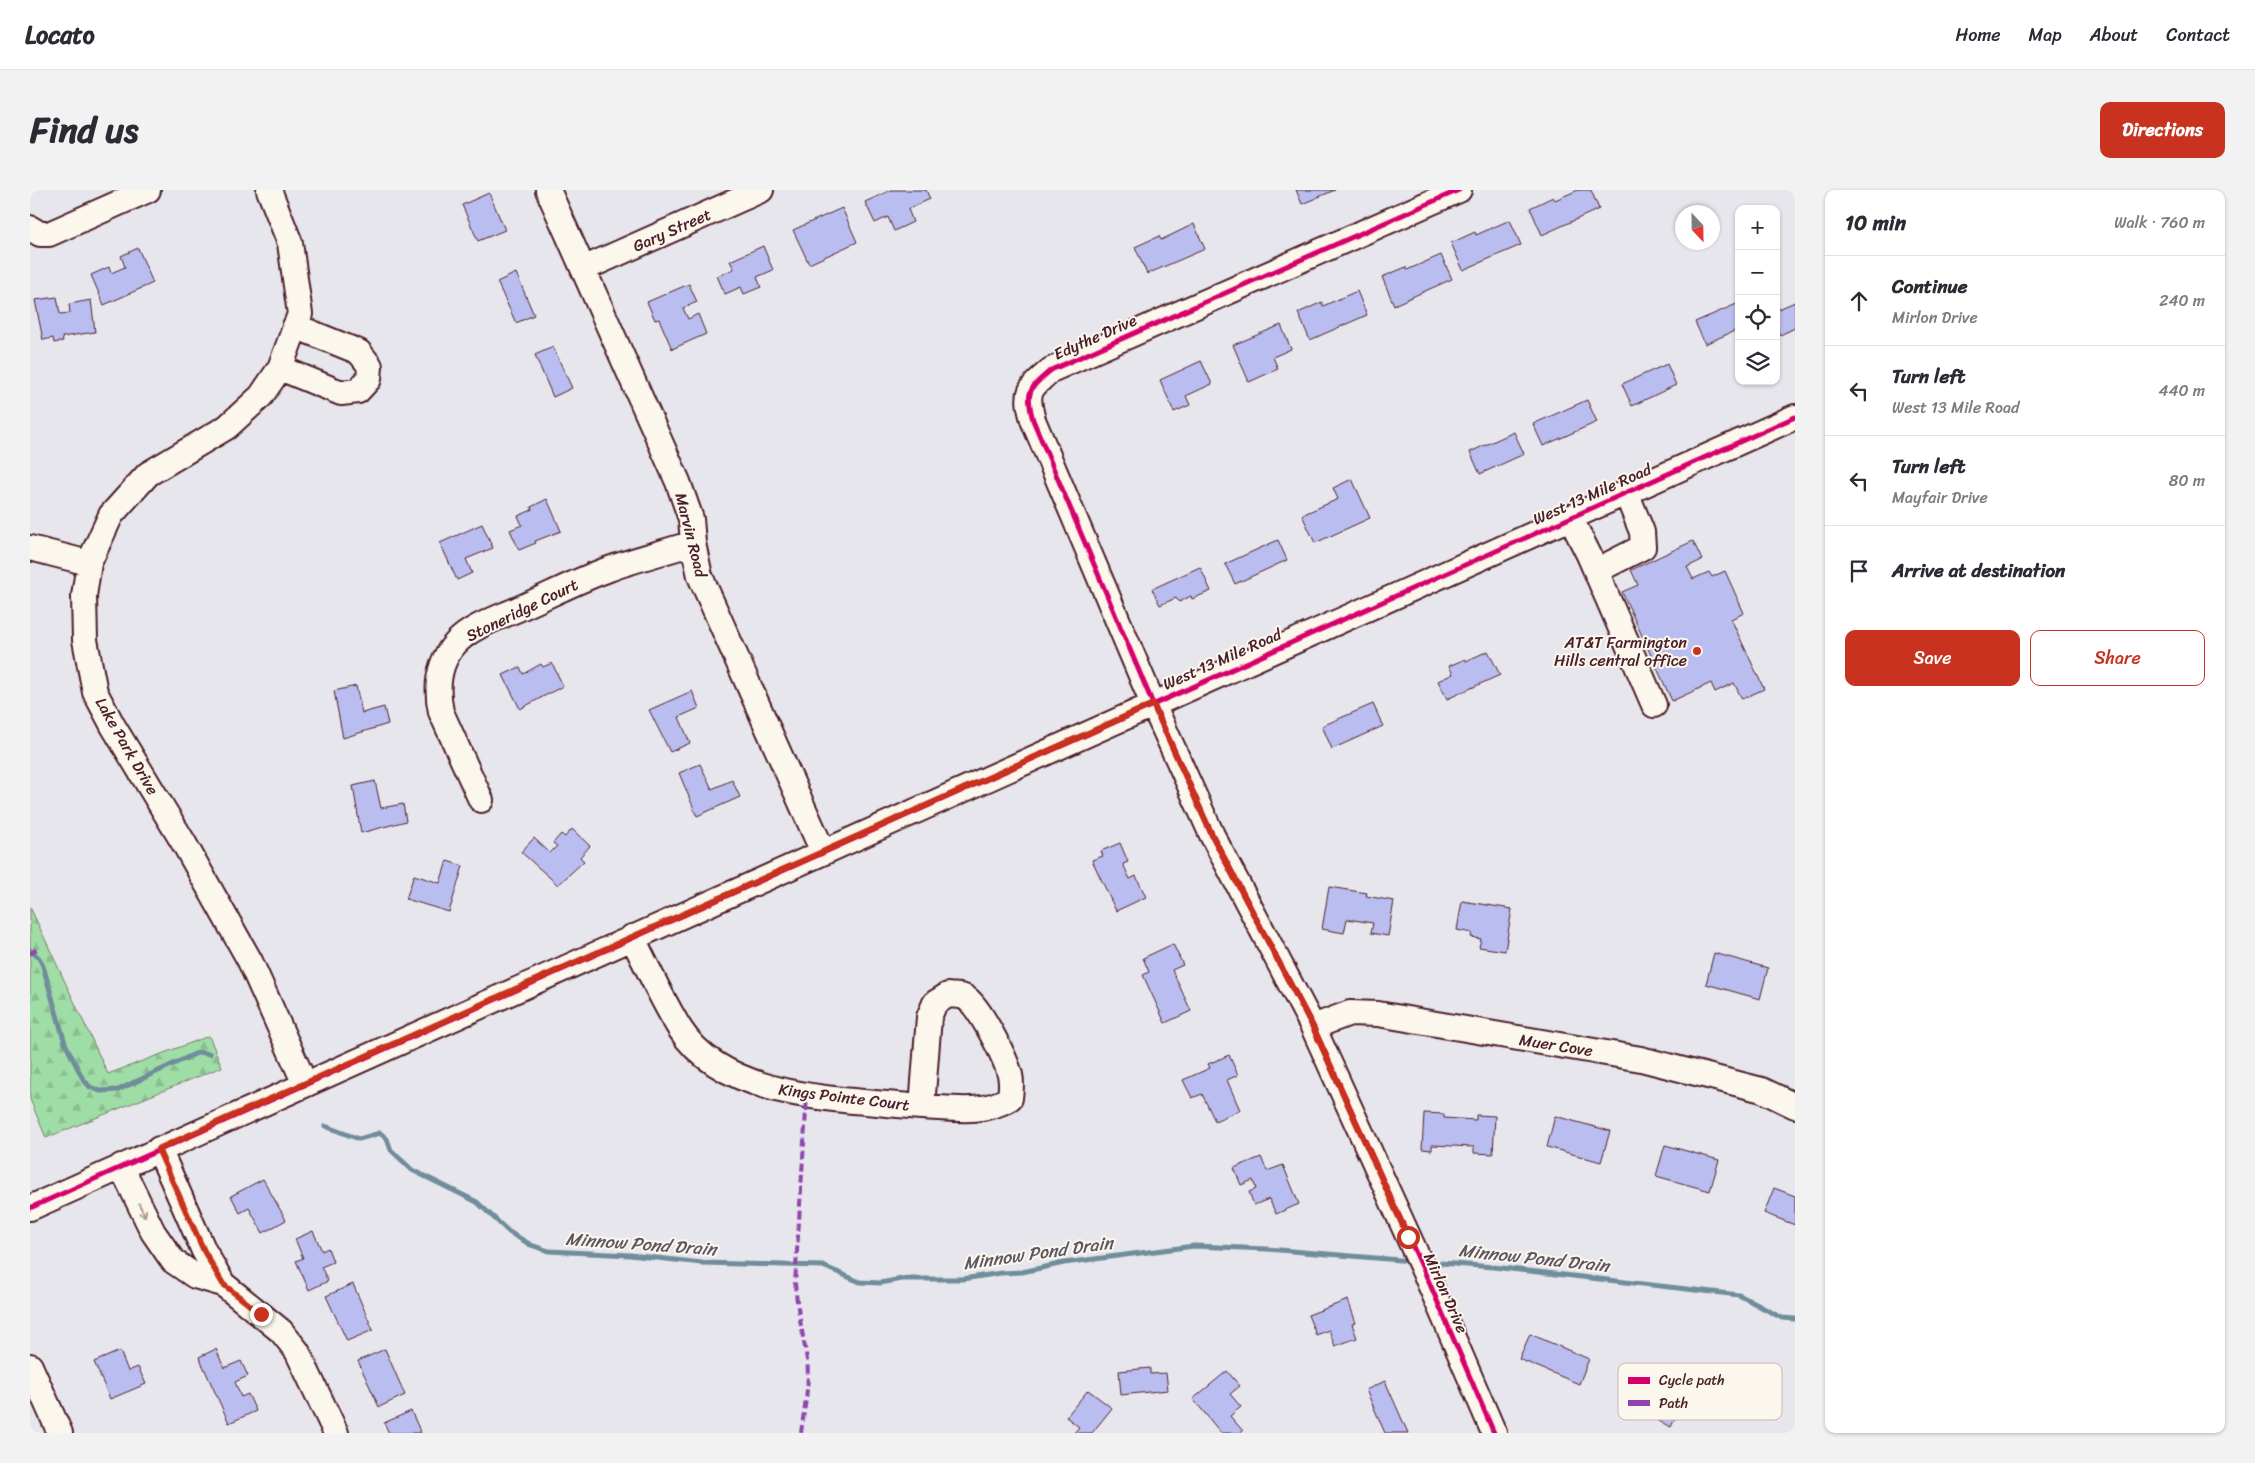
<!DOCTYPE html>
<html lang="en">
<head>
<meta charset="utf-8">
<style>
  body { margin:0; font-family:Sriracha,sans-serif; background:#f2f2f3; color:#2b2b33 }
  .controls { position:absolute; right:15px; top:15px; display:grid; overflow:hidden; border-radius:10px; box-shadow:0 1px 4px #0004 }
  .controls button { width:45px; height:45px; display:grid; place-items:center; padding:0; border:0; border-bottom:1px solid #e1e1e2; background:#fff; color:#2b2b33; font:25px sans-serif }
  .compass { position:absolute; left:1645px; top:15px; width:45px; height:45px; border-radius:50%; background:#fff; box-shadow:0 1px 4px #0004; rotate:158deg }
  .stop { position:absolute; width:15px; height:15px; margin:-11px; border:4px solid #c8321e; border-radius:50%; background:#fff }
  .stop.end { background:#c8321e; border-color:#fff; box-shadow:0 1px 5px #0008 }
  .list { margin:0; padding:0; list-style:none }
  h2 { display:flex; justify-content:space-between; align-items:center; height:65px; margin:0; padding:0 20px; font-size:21px }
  h2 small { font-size:16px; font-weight:400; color:#7c7c81 }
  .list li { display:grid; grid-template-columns:32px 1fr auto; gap:15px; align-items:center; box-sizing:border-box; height:90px; padding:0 20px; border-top:1px solid #e1e1e2 }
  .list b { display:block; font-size:19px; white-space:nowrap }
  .list p { margin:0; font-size:16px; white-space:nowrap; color:#7c7c81 }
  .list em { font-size:16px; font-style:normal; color:#7c7c81 }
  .actions { display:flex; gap:10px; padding:15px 20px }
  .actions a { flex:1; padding:11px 0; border:1px solid #c8321e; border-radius:10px; text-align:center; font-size:18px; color:#c8321e }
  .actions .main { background:#c8321e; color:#fff }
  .icon { flex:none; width:28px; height:28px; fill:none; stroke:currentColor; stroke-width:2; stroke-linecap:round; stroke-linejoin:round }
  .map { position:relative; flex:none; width:1765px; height:1243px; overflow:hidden; border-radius:10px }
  header { display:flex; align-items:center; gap:30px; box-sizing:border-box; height:70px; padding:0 25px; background:#fff; border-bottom:1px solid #e1e1e2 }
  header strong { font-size:24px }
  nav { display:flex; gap:28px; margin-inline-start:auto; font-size:18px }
  .intro { display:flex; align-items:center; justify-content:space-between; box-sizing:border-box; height:120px; padding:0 30px }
  h1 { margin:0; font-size:35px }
  .button { padding:12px 22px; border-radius:10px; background:#c8321e; color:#fff; font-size:18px; font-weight:700 }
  main { display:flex; gap:30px; padding:0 30px }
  aside { flex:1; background:#fff; border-radius:10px; box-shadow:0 1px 4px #0004 }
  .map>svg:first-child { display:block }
  .forest { fill:url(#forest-firs); stroke:#747e68 }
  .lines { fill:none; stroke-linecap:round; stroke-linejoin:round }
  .stream { stroke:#6f8d9b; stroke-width:5 }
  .building { fill:#babdef; stroke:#4a1f2b }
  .minor-casing { stroke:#4a1f2b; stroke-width:28 }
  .minor { stroke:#fbf7ec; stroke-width:24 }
  .quiet { stroke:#8e44ad; stroke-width:4; stroke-dasharray:8 4; stroke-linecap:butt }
  .cycleway-casing { stroke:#fbf7ec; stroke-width:8 }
  .cycleway { stroke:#d6006c; stroke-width:5 }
  .oneway { stroke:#ab9695 }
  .route { stroke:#c8321e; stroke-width:6 }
  .poi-dot { fill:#c8321e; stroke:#fbf7ec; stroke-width:2 }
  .labels { text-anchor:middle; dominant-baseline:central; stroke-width:4; stroke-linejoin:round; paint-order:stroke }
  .street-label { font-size:16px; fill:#4a1f2b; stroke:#fbf7ec }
  .poi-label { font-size:16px; fill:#4a1f2b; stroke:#fbf7ec; text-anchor:end }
  .water-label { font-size:18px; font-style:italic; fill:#5d5663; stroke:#fbf7ec }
  .key { fill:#fbf7ec; stroke:#c6b6b2; stroke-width:1 }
  .key-label { font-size:14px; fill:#4a1f2b }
</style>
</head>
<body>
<header>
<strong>Locato</strong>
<nav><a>Home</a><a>Map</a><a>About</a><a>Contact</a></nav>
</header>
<div class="intro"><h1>Find us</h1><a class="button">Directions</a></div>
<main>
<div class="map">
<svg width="1765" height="1243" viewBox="0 0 1765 1243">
  <defs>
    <pattern id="forest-firs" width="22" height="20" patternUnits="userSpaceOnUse" patternTransform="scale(1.25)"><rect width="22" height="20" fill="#9fdda6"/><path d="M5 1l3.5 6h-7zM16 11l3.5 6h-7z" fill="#8abd8f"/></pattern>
  </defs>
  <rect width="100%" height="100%" fill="#e8e6ed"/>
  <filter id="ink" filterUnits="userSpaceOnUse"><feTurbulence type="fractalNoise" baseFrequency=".02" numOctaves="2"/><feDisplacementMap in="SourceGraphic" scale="10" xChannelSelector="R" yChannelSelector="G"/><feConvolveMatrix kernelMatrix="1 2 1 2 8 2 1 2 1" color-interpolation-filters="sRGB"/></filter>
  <g filter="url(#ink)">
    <path class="forest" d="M 0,717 L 78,884 L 179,846 L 192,877 L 16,948 L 0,909 Z"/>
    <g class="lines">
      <path class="stream" d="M 0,760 L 9,768 L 13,776 L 35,853 L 53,889 L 60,897 L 70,901 L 88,900 L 169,862 L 180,864
        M 295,936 L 329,949 L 350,943 L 357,949 L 361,960 L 382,980 L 447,1012 L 479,1042 L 501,1055 L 519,1061 L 600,1065 L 672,1073 L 793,1076 L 830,1092 L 850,1093 L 872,1089 L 933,1089 L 971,1083 L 992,1082 L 1034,1073 L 1164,1056 L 1237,1059 L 1382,1071
        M 1398,1072 L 1463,1077 L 1709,1105 L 1752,1128 L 1765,1129"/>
    </g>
    <path class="building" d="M 861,0 L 896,0 L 900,9 L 878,19 L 883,32 L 864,41 L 858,27 L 845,33 L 835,12 Z
      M 1266,0 L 1305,0 L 1272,14 Z
      M 1548,0 L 1561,0 L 1569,19 L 1512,45 L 1500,18 L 1523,7 L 1525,10 Z
      M 459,3 L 475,40 L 448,51 L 432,15 Z
      M 812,18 L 827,52 L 779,74 L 763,40 Z
      M 1480,30 L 1491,55 L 1433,80 L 1421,53 L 1445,42 L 1446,45 Z
      M 1164,34 L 1175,59 L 1117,84 L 1105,57 L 1129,46 L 1131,50 Z
      M 733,56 L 743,80 L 727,87 L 731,97 L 714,104 L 711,97 L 695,104 L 687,86 L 704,79 L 700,71 Z
      M 108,58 L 123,93 L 74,115 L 61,85 L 79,77 L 81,83 L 95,77 L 91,66 Z
      M 1411,65 L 1422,89 L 1364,115 L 1352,87 L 1376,77 L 1377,80 Z
      M 486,83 L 504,125 L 486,133 L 467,92 Z
      M 659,94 L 667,112 L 653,118 L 658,129 L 668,124 L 676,144 L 642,159 L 629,129 L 625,130 L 617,112 Z
      M 1327,101 L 1337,125 L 1280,150 L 1268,123 L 1292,112 L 1293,116 Z
      M 27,107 L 30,124 L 40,123 L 39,114 L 61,110 L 65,142 L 32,147 L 33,151 L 24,153 L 23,148 L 13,150 L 5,110 Z
      M 1765,112 L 1765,138 L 1750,145 L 1746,137 L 1746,120 Z
      M 1709,113 L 1709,139 L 1675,154 L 1665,132 Z
      M 1251,135 L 1261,159 L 1243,167 L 1248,179 L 1219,192 L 1203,155 Z
      M 523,157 L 542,198 L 523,207 L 505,165 Z
      M 1171,171 L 1182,194 L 1156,206 L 1160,215 L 1144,222 L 1130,190 Z
      M 1637,174 L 1646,195 L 1602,216 L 1592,194 Z
      M 1557,210 L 1567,232 L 1513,256 L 1503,234 Z
      M 1484,242 L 1494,264 L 1450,284 L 1440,262 Z
      M 1322,289 L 1340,328 L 1285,353 L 1272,325 L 1308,309 L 1303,298 Z
      M 517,309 L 531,341 L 505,351 L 506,353 L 489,360 L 480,340 L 492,335 L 488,326 L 502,320 L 501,317 Z
      M 452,334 L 463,358 L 436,369 L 442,383 L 427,390 L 410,353 Z
      M 1248,350 L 1257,370 L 1205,394 L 1195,374 Z
      M 1663,351 L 1672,370 L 1657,377 L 1663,389 L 1679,382 L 1682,387 L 1695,381 L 1714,423 L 1701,429 L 1734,499 L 1712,509 L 1704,493 L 1685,502 L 1681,493 L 1642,511 L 1592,402 L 1608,395 L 1601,380 Z
      M 1170,377 L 1181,401 L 1162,409 L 1161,406 L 1149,412 L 1146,408 L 1130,415 L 1122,399 Z
      M 1458,461 L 1470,485 L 1417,509 L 1408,491 L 1423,484 L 1419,476 L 1435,469 L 1436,471 Z
      M 522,473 L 533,496 L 490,519 L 473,485 L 490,477 L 493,484 L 511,474 L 513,477 Z
      M 326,496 L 332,523 L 354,517 L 358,534 L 313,548 L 304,501 Z
      M 662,501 L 669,518 L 649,527 L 660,553 L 640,562 L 619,520 Z
      M 1343,514 L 1353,536 L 1302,559 L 1292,536 Z
      M 670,574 L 682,599 L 702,590 L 710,607 L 667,626 L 649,583 Z
      M 345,591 L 351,618 L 373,614 L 376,631 L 331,643 L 323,596 Z
      M 542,639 L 560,656 L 550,667 L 554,671 L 528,695 L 491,662 L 504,648 L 520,663 L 527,656 L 523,653 L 531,644 L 535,647 Z
      M 1090,653 L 1098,672 L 1093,674 L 1100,689 L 1106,686 L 1116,707 L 1086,721 L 1062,670 L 1073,666 L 1071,661 Z
      M 417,671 L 433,676 L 419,722 L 376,709 L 384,685 L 410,693 Z
      M 1299,697 L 1337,703 L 1336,706 L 1364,711 L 1358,746 L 1341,743 L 1343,733 L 1317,729 L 1314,743 L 1292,739 Z
      M 1432,711 L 1482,719 L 1475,761 L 1449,757 L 1451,749 L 1441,747 L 1442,743 L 1427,740 Z
      M 1143,754 L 1153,775 L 1142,780 L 1161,821 L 1135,833 L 1113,785 L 1119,782 L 1113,768 Z
      M 1684,763 L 1738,778 L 1730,809 L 1676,794 Z
      M 1199,865 L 1208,885 L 1197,890 L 1210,920 L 1185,931 L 1172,904 L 1162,908 L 1153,890 L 1180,878 L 1178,874 Z
      M 1394,923 L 1414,924 L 1414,928 L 1446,930 L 1446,925 L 1465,926 L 1463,964 L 1444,963 L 1444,957 L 1402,955 L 1402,960 L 1392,959 Z
      M 1525,926 L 1580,941 L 1571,972 L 1517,957 Z
      M 1635,955 L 1689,970 L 1680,1001 L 1626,986 Z
      M 1231,967 L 1237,981 L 1253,975 L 1269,1014 L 1246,1024 L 1239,1009 L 1224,1015 L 1219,1002 L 1226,999 L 1223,990 L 1211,995 L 1204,978 Z
      M 233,989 L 256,1030 L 233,1043 L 219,1018 L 210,1023 L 201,1006 Z
      M 1744,998 L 1765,1006 L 1765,1035 L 1734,1023 Z
      M 283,1041 L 292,1061 L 298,1058 L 303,1072 L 291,1077 L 298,1091 L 279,1100 L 266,1071 L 273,1068 L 265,1049 Z
      M 323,1094 L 343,1140 L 317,1151 L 296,1106 Z
      M 1318,1110 L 1326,1133 L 1322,1134 L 1327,1148 L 1305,1156 L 1299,1140 L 1286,1145 L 1278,1125 Z
      M 1500,1144 L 1559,1169 L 1549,1194 L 1489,1169 Z
      M 186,1159 L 194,1178 L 211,1171 L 218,1186 L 205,1192 L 211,1207 L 218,1204 L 226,1221 L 199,1233 L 169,1167 Z
      M 355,1159 L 375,1205 L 349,1217 L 328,1171 Z
      M 90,1161 L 98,1181 L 108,1177 L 116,1194 L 80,1209 L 64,1172 Z
      M 1120,1178 L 1120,1184 L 1136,1183 L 1138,1200 L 1091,1205 L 1089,1181 Z
      M 1197,1181 L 1210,1196 L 1200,1204 L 1211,1217 L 1200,1226 L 1213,1241 L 1210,1243 L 1191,1243 L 1163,1209 Z
      M 1355,1191 L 1378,1243 L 1355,1243 L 1336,1200 Z
      M 1606,1194 L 1637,1208 L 1634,1213 L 1646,1218 L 1649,1212 L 1659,1216 L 1656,1223 L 1649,1220 L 1641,1237 L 1597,1216 Z
      M 1058,1200 L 1082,1218 L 1062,1243 L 1044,1243 L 1049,1237 L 1036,1227 Z
      M 381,1221 L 391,1243 L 359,1243 L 354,1233 Z"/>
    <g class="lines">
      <g class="minor-casing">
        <path id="minor" d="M 239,0 L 260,53 L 270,124 L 250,178 L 231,206 L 197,237 L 118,284 L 81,325 L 59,373 L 54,406 L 55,450 L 65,502 L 83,536 L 155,655 L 220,771 L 275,894
          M 518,0 L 648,292 L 661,329 L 663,353 L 670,386 L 793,662
          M 1429,0 L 1021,180 C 999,199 995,201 1003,230 L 1123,514 L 1182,645 L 1283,837 L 1399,1092 L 1464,1243
          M 0,38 L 10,44 L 19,44 L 118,0
          M 553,79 L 731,0
          M 250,178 L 311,203 L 328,201 L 339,189 L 340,176 L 329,162 L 265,136
          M 1540,327 L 1559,365 L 1624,515
          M 0,358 L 59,373
          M 1566,381 L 1613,357 L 1612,342 L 1596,302
          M 451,610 L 411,522 C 406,498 408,473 425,454 C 440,437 468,428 488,419 C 518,406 548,390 579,379 C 606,369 635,362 663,353
          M 602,747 C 618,778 632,810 650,839 C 696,911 815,909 892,917
          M 918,805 C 923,806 932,805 936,808 C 950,817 976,869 980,885 C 982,893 981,900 980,908 C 953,925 921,918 892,917 L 899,827 L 905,813 Z
          M 1283,837 L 1320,823 L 1348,824 L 1611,869 L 1732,900 L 1765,916
          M 129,959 L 174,1061 L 193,1094
          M 91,976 L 123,1042 L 143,1071 L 165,1086 L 193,1094 L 251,1141 L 267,1161 L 306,1243
          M 0,1018 L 1765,227
          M 0,1176 L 30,1243"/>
      </g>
      <use href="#minor" class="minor"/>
      <path class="quiet" d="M 0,764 L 7,759
        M 771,1243 C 774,1219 780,1194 777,1170 C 773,1144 767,1119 765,1093 L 777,905"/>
      <g class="cycleway-casing">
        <path id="cycleway" d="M 1429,0 L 1021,180 C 999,199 995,201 1003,230 L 1123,514 L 1182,645 L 1283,837 L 1399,1092 L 1464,1243
          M 0,1018 L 1765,227"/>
      </g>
      <use href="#cycleway" class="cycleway"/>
    </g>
    <defs><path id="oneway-shaft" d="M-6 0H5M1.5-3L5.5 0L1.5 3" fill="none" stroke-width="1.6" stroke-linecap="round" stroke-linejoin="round" transform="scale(1.25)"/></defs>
    <use class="oneway" href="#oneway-shaft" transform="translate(112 1020) rotate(63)"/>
  </g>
  <g class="lines" filter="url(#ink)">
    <path class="route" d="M 231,1124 L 193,1094 L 174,1061 L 128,959 L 1123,514 L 1182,645 L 1283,837 L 1378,1047"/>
  </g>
  <circle class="poi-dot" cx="1667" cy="461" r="5"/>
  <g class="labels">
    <g class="street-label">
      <text transform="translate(642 40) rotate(-24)">Gary Street</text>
      <text transform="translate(1065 147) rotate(-24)">Edythe Drive</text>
      <text transform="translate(1562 304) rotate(-24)">West 13 Mile Road</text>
      <text transform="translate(661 345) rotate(76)">Marvin Road</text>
      <text transform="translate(492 420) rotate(-26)">Stoneridge Court</text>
      <text transform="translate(1192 469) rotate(-24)">West 13 Mile Road</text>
      <text transform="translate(97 556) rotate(60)">Lake Park Drive</text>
      <text transform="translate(1526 855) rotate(9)">Muer Cove</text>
      <text transform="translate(814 907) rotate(7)">Kings Pointe Court</text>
      <text transform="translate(1416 1103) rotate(66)">Mirlon Drive</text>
    </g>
    <g class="poi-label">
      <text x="1657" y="452">AT&amp;T Farmington<tspan x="1657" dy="18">Hills central office</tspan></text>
    </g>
    <g class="water-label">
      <text transform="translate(611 1054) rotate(4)">Minnow Pond Drain</text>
      <text transform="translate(1008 1063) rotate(-8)">Minnow Pond Drain</text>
      <text transform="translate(1504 1068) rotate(6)">Minnow Pond Drain</text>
    </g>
  </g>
  <rect x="1588" y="1173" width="164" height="57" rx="8" class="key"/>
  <rect x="1598" y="1187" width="22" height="7" fill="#d6006c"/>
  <rect x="1598" y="1210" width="22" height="6" fill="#8e44ad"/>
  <g class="key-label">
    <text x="1629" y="1195">Cycle path</text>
    <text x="1629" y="1218">Path</text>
  </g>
</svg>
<div class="controls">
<button>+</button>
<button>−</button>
<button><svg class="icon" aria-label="locate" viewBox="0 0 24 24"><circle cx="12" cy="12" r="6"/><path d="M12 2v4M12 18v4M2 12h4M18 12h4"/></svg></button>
<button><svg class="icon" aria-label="layers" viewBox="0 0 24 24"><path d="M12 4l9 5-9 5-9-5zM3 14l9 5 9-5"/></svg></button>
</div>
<svg class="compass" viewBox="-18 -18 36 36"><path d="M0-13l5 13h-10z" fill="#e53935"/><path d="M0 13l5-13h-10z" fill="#7c7c81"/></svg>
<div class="stop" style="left:1378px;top:1047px"></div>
<div class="stop end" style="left:231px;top:1124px"></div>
</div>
<aside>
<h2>10 min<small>Walk · 760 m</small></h2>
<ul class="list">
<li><svg class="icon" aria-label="ahead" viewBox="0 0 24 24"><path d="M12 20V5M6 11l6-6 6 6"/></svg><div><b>Continue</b><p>Mirlon Drive</p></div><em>240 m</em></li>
<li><svg class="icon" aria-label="left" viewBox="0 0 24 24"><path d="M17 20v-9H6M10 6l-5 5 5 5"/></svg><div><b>Turn left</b><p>West 13 Mile Road</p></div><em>440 m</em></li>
<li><svg class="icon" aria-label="left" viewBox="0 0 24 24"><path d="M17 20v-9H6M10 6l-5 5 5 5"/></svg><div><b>Turn left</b><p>Mayfair Drive</p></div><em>80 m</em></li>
<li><svg class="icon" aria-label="arrive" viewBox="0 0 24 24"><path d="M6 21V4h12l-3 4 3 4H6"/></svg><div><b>Arrive at destination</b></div></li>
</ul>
<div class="actions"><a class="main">Save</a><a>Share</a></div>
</aside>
</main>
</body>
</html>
